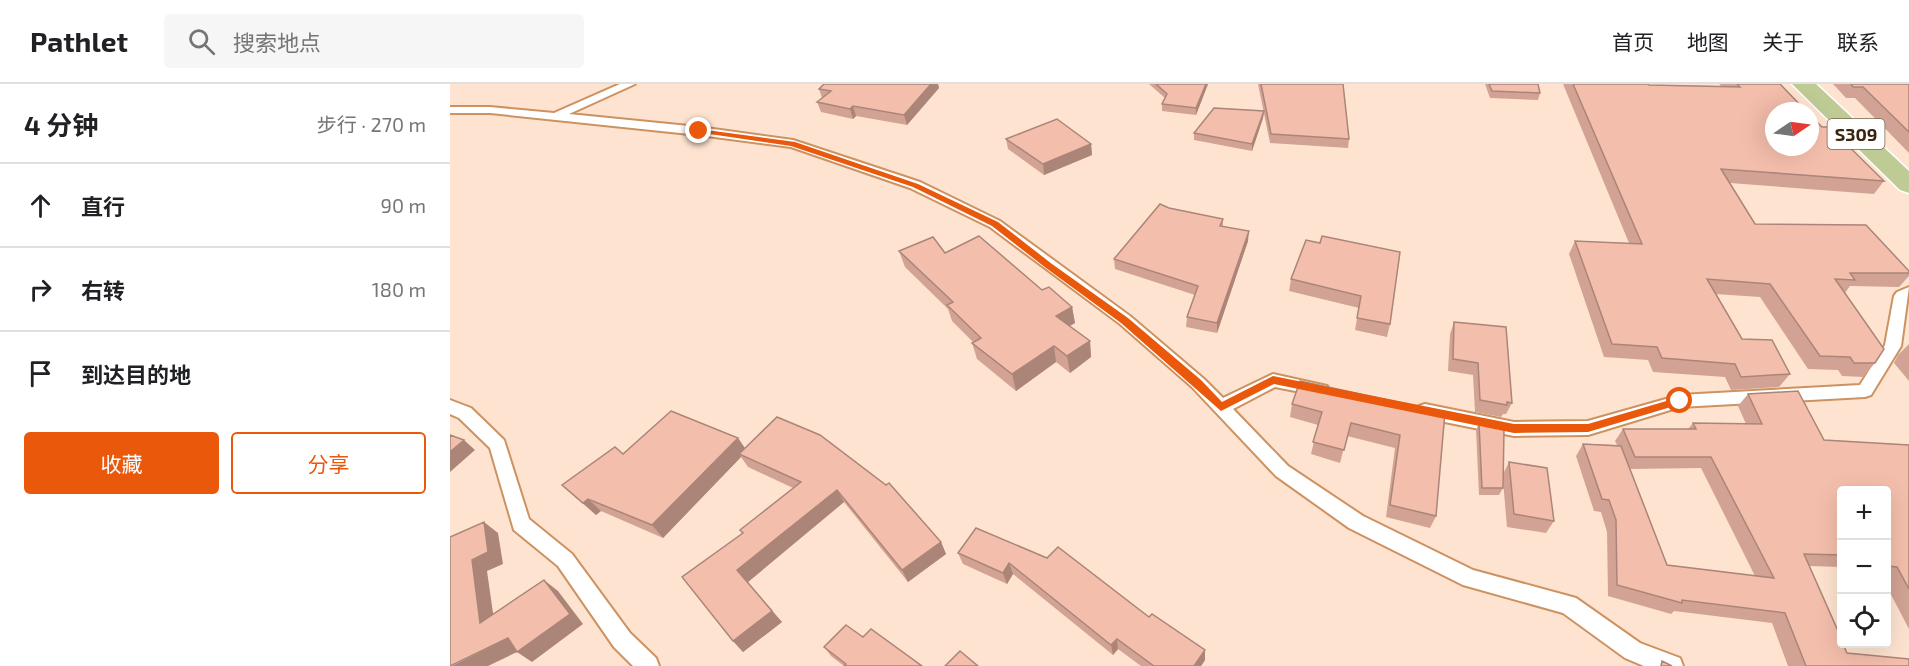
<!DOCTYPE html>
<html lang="zh">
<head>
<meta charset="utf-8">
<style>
  body { margin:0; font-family:"Exo 2","Noto Sans SC",sans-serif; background:#f6f6f6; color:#202124 }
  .controls { position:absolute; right:18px; bottom:18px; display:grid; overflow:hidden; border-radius:6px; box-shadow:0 6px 24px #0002 }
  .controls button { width:54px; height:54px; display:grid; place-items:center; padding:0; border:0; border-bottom:2px solid #e0e0e0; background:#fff; color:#202124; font:30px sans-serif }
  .compass { position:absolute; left:1315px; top:18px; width:54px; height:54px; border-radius:50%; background:#fff; box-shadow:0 6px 24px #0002; rotate:77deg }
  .stop { position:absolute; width:18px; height:18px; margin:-14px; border:4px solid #ea580c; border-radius:50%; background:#fff }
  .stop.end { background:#ea580c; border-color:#fff; box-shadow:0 2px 6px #0008 }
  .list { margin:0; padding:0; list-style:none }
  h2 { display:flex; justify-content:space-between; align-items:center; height:78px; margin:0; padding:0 24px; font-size:26px }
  h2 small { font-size:20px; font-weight:400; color:#757577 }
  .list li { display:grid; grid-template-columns:39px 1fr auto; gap:18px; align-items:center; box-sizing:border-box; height:84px; padding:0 24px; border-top:2px solid #e0e0e0 }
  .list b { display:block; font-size:22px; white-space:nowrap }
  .list em { font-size:20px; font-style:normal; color:#757577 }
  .actions { display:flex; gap:12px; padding:18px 24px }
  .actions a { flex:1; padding:14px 0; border:2px solid #ea580c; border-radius:6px; text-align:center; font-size:21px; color:#ea580c }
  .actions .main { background:#ea580c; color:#fff }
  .icon { flex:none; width:33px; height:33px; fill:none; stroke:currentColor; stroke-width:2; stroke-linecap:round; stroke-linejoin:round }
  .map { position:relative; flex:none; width:1459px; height:582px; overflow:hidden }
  header { display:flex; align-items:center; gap:36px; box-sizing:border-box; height:84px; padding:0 30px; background:#fff; border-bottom:2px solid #e0e0e0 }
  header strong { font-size:28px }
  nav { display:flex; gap:33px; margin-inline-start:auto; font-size:21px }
  .search { width:420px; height:54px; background:#f6f6f6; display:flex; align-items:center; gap:15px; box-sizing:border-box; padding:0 21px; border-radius:6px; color:#757577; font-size:22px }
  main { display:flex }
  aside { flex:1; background:#fff }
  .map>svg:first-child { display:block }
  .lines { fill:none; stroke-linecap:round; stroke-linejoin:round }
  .lane-casing { stroke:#cd9261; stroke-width:4 }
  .primary-casing { stroke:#fff; stroke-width:3 }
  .lane { fill:#fff; fill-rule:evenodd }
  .primary { fill:#bfcb94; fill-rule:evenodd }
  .wall { fill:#d2a394; fill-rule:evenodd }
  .shaded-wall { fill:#ab8578 }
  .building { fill:#f4beac; stroke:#ab8578; stroke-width:1.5 }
  .route { fill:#ea580c }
  .labels { text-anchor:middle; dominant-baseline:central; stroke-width:5; stroke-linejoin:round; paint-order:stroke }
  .shield { fill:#fff; stroke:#766557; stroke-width:1.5 }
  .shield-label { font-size:18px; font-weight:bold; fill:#3b230f }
</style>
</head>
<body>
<header>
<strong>Pathlet</strong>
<div class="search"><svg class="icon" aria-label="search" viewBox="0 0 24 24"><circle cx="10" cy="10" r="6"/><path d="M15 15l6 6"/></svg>搜索地点</div>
<nav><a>首页</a><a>地图</a><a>关于</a><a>联系</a></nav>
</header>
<main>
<aside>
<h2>4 分钟<small>步行 · 270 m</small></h2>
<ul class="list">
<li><svg class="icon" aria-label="ahead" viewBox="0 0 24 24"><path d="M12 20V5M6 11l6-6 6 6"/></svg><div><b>直行</b></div><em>90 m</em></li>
<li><svg class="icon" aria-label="right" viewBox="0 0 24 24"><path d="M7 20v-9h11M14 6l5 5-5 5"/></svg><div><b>右转</b></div><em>180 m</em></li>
<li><svg class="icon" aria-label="arrive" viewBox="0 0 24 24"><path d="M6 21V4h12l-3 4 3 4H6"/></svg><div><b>到达目的地</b></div></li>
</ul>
<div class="actions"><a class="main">收藏</a><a>分享</a></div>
</aside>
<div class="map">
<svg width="1459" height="582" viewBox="0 0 1459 582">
  <rect width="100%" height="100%" fill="#fee4d0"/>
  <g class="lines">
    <g class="lane-casing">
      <path id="lane" d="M 170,0 L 185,0 L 119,30 L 249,43 L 343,56 L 470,98 L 550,137 L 680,232 L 754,295 L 773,314 L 823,290 L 877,302 L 879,306 L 877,310 L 871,312 L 825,303 L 783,325 L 838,382 L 913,432 L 1023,486 L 1126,514 L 1190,559 L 1230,574 L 1233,582 L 1194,582 L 1175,574 L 1113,529 L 1013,501 L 899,444 L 826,392 L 742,303 L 670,240 L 540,143 L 460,104 L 341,63 L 249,51 L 40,29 L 0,29 L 0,23 L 40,23 L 104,29 Z
        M 1459,203 L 1451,262 L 1421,311 L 1415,313 L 1230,323 L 1138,351 L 1064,352 L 975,334 L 969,332 L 966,327 L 969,322 L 975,320 L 1064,338 L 1138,337 L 1230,311 L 1410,301 L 1435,261 L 1444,212 L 1447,208 Z
        M 0,316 L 21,324 L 54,356 L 79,435 L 122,470 L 180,549 L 206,574 L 209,582 L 183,582 L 164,563 L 108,482 L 64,446 L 40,364 L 9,334 L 0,330 Z"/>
    </g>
    <g class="primary-casing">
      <path id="primary" d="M 1342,0 L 1366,0 L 1459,87 L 1459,109 L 1450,106 Z"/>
    </g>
    <use href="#lane" class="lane"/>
    <use href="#primary" class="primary"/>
  </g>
  <path class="wall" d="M 488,0 L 489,4 L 457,41 L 406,32 L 403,35 L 371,28 L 367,18 L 372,14 L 369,5 Z
    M 699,0 L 758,0 L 746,31 L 712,27 L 712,20 L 715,14 Z
    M 808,0 L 893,0 L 899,55 L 898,64 L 820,59 Z
    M 1035,0 L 1088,0 L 1090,9 L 1088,16 L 1040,14 Z
    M 1113,0 L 1198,0 L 1199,1 L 1271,2 L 1269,0 L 1330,0 L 1372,43 L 1434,97 L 1424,110 L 1280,99 L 1305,140 L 1459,187 L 1459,192 L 1449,203 L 1400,202 L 1395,209 L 1425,279 L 1413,293 L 1392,292 L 1388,286 L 1358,285 L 1310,213 L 1265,210 L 1292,255 L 1340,290 L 1329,303 L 1281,306 L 1275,293 L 1203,288 L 1198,276 L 1154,273 L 1119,170 L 1125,157 L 1179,159 Z
    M 1383,0 L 1459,0 L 1459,69 L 1405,14 L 1396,14 Z
    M 814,27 L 813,34 L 802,67 L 744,56 L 744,49 Z
    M 556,55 L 641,60 L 642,71 L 594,91 L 558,65 Z
    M 719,124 L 773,135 L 773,142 L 798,157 L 767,249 L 736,243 L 737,233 L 745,211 L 665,185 L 664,175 Z
    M 856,156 L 940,240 L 937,253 L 905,246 L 909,224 L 839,207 L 841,195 Z
    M 449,167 L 495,169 L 592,206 L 622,223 L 625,239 L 619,242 L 640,257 L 641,273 L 620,289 L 606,278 L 566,307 L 527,275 L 522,259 L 523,258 L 502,237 L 498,225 L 455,183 Z
    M 1004,238 L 1062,319 L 1056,330 L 1053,330 L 1051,333 L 1025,328 L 1023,291 L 998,287 L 1000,250 Z
    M 1459,260 L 1459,297 L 1444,279 L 1448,271 Z
    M 1298,310 L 1374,356 L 1459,361 L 1459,545 L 1437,503 L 1437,406 L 1392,406 L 1392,483 L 1359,482 L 1397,569 L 1459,582 L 1338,582 L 1322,539 L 1224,527 L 1221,530 L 1158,512 L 1157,448 L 1151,428 L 1144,427 L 1126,372 L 1133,360 L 1167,361 L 1165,357 L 1173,345 L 1238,345 L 1243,339 L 1296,340 L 1288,322 ZM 1251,384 L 1305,492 L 1217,481 L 1180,385 Z
    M 842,320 L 995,328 L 986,432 L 980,444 L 936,433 L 945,364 L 897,352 L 890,379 L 861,370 L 868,341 L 840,333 Z
    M 327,333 L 491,458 L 496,470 L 458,498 L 394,418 L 298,498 L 332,538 L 293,568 L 283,557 L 292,449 L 290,446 L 343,404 L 298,383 L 291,373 L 213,454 L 151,427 L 146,431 L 125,413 L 112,401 L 173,370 L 288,354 L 295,365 Z
    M 1029,339 L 1053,390 L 1059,378 L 1104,437 L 1096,449 L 1057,443 L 1053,397 L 1053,404 L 1049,411 L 1029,411 L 1026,346 Z
    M 526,444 L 755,576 L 751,582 L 691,582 L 668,565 L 663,571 L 563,490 L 557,500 L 513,480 L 508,469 Z
    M 413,553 L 472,582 L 394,582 L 381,572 L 374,563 Z"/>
  <path class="shaded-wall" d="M 481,0 L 488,0 L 489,4 L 457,41 L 454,31 Z
    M 756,0 L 758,0 L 746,31 L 746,24 Z
    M 403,22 L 406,32 L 403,35 L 400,25 Z
    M 814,27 L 813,34 L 802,67 L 802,60 Z
    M 641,60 L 642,71 L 594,91 L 593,80 Z
    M 799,147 L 798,157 L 767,249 L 767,239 Z
    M 622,223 L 625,239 L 608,249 L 606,232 Z
    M 640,257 L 641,273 L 620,289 L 617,272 Z
    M 604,262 L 606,278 L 566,307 L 562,290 Z
    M 288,354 L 297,367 L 289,370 L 291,373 L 213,454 L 202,441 Z
    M 14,356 L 25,366 L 0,388 L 0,368 Z
    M 387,406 L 394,418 L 298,498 L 287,486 Z
    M 138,415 L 151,427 L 146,431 L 133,419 Z
    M 34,438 L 48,449 L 53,480 L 37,487 L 46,550 L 30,539 L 22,476 Z
    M 491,458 L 496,470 L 458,498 L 452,486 Z
    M 559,479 L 563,490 L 557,500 L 553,489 Z
    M 94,496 L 108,507 L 133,540 L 82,578 L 67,568 L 38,582 L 2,582 L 58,554 Z
    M 322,527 L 332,538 L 293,568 L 283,557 Z
    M 667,555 L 668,565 L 663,571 L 661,561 Z
    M 755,566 L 755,576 L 751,582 L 744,582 Z"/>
  <path class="building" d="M 374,0 L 481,0 L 454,31 L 403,22 L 400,25 L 367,18 L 381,7 L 369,5 Z
    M 706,0 L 756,0 L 746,24 L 712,20 L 717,10 Z
    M 811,0 L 893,0 L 899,55 L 821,50 Z
    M 1039,0 L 1088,0 L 1090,9 L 1042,7 Z
    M 1123,0 L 1198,0 L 1199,1 L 1290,3 L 1287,0 L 1330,0 L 1356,27 L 1324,27 L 1324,63 L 1360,63 L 1360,31 L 1372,43 L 1379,43 L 1434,97 L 1271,85 L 1305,140 L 1416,141 L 1459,187 L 1459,189 L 1400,189 L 1405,196 L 1385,195 L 1434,265 L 1425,279 L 1404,279 L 1400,273 L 1370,272 L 1320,200 L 1257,195 L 1292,255 L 1322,256 L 1340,290 L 1291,293 L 1285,280 L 1212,274 L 1207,263 L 1162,260 L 1125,157 L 1192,160 Z
    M 1401,0 L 1459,0 L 1459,48 L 1413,3 L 1403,3 Z
    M 764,24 L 814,27 L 802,60 L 744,49 Z
    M 607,35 L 641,60 L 593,80 L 556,55 Z
    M 710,120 L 719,124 L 773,135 L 770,142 L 799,147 L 767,239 L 737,233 L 748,202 L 664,175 Z
    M 529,152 L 592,206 L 599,203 L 622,223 L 606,232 L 640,257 L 617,272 L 604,262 L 562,290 L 522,259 L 531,254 L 497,221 L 503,218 L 449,167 L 483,153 L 495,169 Z
    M 872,152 L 950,168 L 940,240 L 907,234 L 911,212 L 841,195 L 856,156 L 870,159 Z
    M 1004,238 L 1056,243 L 1062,319 L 1057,318 L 1057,321 L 1030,316 L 1028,279 L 1003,275 Z
    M 850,297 L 995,328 L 986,432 L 940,421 L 950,351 L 901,339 L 894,366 L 863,358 L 872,328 L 842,320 Z
    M 1348,307 L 1374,356 L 1459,361 L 1459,505 L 1447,483 L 1437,482 L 1437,406 L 1392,406 L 1392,471 L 1354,470 L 1392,556 L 1392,560 L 1393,560 L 1397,569 L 1459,575 L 1459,582 L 1356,582 L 1335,529 L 1232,516 L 1232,519 L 1167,501 L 1166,436 L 1159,416 L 1152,415 L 1133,360 L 1171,362 L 1217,481 L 1324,494 L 1261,373 L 1185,373 L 1173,345 L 1246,345 L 1243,339 L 1312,340 L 1298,310 Z
    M 221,327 L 288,354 L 202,441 L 138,415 L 133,419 L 112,401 L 165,363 L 173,370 Z
    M 327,333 L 370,351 L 436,401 L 439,399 L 491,458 L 452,486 L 387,406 L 287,486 L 322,527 L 283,557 L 232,493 L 293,449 L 290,446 L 351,398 L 289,370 Z
    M 1029,339 L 1054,345 L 1053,404 L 1032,404 Z
    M 0,351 L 14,356 L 0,368 Z
    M 1059,378 L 1097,384 L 1104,437 L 1064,430 Z
    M 34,438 L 38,468 L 22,476 L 30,539 L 94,496 L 120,530 L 67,568 L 58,554 L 0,582 L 0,453 Z
    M 526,444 L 597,474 L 608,463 L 699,533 L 702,530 L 755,566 L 744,582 L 704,582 L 667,555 L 661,561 L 559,479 L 553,489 L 508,469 Z
    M 396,541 L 413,553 L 421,545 L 472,582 L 394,582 L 396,580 L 374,563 Z
    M 510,567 L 528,582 L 495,582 Z
    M 1212,577 L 1222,582 L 1211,582 Z"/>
  <path class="route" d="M 249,45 L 345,58 L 468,100 L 548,138 L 602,180 L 678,234 L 751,296 L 772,318 L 823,292 L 1064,340 L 1138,340 L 1230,313 L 1235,317 L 1234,319 L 1138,348 L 1064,349 L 824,300 L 771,327 L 671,239 L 596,184 L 542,142 L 463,103 L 341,62 L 246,48 Z"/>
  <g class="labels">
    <rect class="shield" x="1377.5" y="35" width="57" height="30" rx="4.5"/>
    <g class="shield-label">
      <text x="1406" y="50">S309</text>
    </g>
  </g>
</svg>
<div class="controls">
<button>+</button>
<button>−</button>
<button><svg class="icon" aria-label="locate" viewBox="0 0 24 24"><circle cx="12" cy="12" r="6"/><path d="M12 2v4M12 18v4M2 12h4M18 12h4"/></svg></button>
</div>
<svg class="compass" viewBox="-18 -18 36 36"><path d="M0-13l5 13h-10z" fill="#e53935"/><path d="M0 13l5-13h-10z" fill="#757577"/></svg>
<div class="stop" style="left:1230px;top:317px"></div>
<div class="stop end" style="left:249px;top:47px"></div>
</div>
</main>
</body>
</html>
